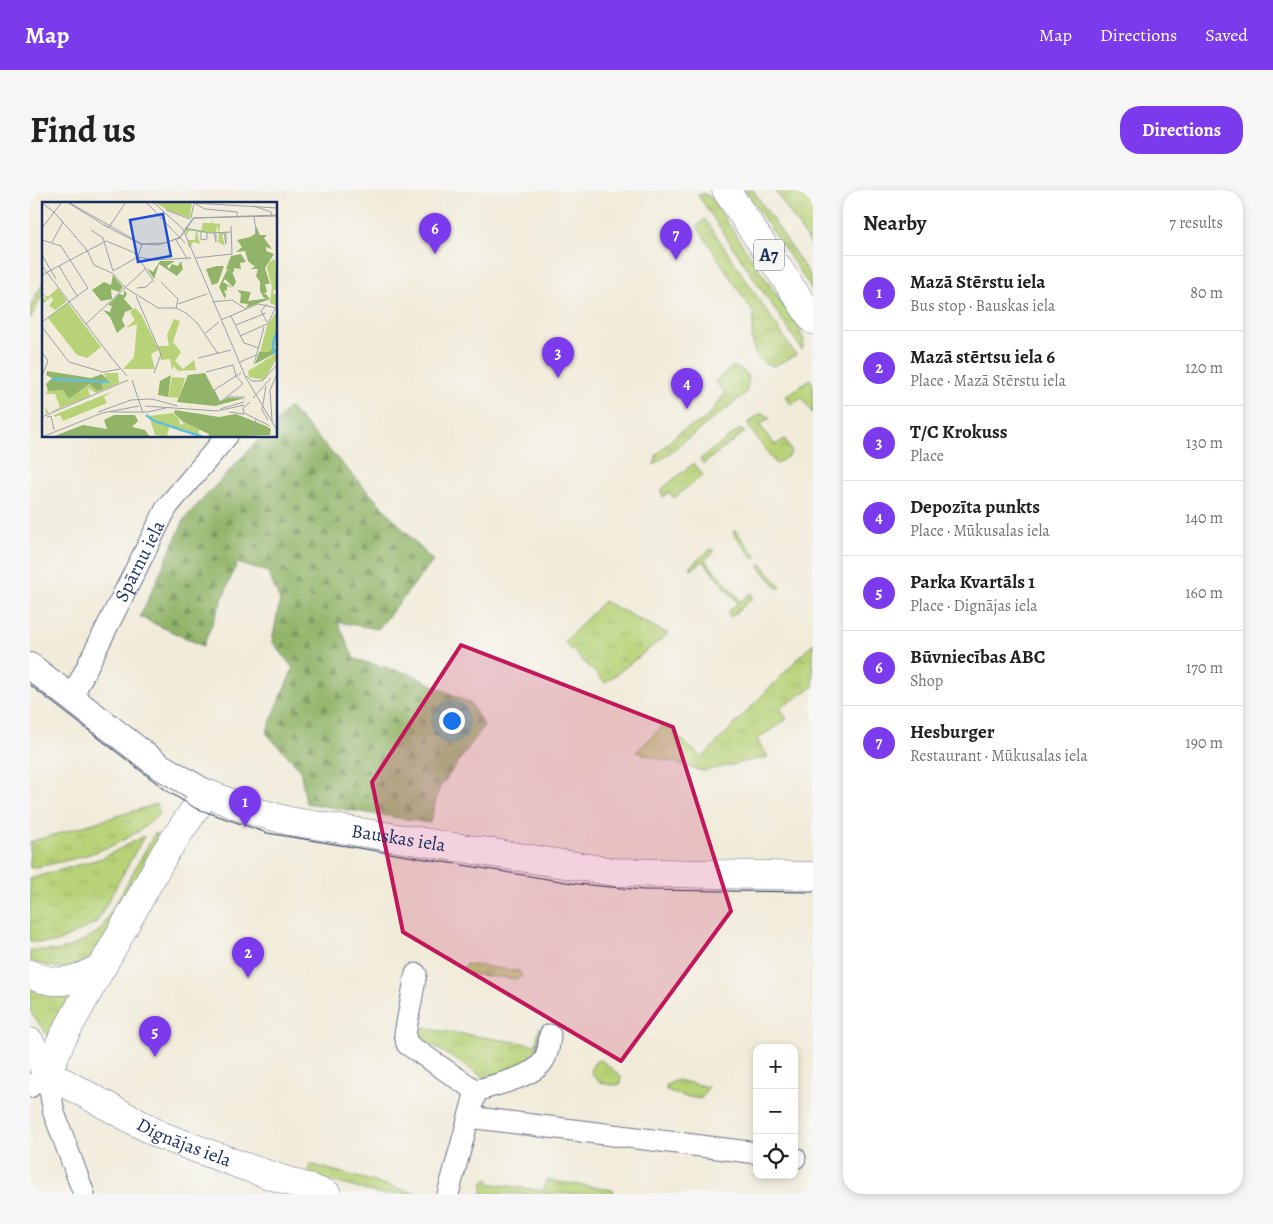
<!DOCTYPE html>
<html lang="en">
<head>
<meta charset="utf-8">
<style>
  body { margin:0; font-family:Alegreya,serif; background:#f6f6f6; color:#202124 }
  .controls { position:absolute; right:15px; bottom:15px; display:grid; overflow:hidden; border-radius:10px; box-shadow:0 2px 8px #0003 }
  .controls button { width:45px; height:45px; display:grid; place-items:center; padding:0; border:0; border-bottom:1px solid #e0e0e0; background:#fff; color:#202124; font:25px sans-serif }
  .you { position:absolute; left:421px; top:530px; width:18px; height:18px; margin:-12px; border:4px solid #fff; border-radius:50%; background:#1a73e8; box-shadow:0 0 0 8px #1a73e833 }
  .badge { display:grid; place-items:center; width:32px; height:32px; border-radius:50%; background:#7c3aed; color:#fff; font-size:16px; font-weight:700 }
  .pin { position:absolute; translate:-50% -41px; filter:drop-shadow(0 1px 2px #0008) }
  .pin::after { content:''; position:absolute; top:26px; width:18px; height:15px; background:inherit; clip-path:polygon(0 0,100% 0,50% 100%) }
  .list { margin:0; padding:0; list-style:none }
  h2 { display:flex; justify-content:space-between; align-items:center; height:65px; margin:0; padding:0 20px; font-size:21px }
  h2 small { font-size:16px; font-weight:400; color:#757577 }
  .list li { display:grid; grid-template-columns:32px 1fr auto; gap:15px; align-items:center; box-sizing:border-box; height:75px; padding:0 20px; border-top:1px solid #e0e0e0 }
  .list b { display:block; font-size:19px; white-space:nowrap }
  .list p { margin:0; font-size:16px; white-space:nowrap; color:#757577 }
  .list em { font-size:16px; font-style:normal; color:#757577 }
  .icon { flex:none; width:28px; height:28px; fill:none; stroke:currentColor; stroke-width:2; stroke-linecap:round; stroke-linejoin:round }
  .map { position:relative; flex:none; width:783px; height:1004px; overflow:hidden; border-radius:20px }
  header { display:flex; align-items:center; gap:30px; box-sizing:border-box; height:70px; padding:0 25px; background:#7c3aed; color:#fff }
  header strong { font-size:24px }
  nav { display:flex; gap:28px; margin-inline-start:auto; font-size:18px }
  .intro { display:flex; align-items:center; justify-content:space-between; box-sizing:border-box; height:120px; padding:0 30px }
  h1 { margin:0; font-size:35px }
  .button { padding:12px 22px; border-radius:20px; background:#7c3aed; color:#fff; font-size:18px; font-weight:700 }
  main { display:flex; gap:30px; padding:0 30px }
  aside { flex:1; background:#fff; border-radius:20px; box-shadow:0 2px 8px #0003 }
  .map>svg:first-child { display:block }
  .grass { fill:url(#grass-tufts); stroke:#6a806a }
  .forest { fill:url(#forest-firs); stroke:#567263 }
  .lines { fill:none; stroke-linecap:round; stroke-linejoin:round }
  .minor-casing { stroke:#667189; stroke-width:23 }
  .tertiary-casing { stroke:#667189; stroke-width:28 }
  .secondary-casing { stroke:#667189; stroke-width:29 }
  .trunk-casing { stroke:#667189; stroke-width:29 }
  .minor { stroke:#fff; stroke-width:21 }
  .tertiary { stroke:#fff; stroke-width:26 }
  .secondary { stroke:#fff; stroke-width:28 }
  .trunk { stroke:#fff; stroke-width:28 }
  .tram { stroke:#1b2f5e; stroke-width:1 }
  .marked { fill:#c2185b; fill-opacity:0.2; stroke:#c2185b; stroke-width:4; stroke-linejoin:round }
  .labels { text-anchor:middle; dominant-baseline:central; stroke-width:5; stroke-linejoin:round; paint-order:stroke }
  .shield { fill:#f6f6f2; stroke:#5d6b8a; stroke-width:1 }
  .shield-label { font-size:18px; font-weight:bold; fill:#1b2f5e }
  .street-label { font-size:19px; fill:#1b2f5e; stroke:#f6f6f2 }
  .inset-river { fill:none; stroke:#61bedf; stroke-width:2.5 }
  .inset-road { fill:none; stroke:#9ba0a8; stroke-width:1 }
  .view { fill:#1d4ed8; fill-opacity:0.15; stroke:#1d4ed8; stroke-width:2.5 }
  .inset-edge { fill:none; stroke:#1b2f5e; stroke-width:2.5 }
</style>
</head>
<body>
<header>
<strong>Map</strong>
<nav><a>Map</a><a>Directions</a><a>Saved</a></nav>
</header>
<div class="intro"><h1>Find us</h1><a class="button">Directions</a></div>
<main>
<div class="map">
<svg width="783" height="1004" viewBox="0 0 783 1004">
  <defs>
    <pattern id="grass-tufts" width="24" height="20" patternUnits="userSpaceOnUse" patternTransform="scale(1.25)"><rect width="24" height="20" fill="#b8d277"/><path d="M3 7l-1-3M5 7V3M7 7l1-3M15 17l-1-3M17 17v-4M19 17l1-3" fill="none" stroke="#9eb569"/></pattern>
    <pattern id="forest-firs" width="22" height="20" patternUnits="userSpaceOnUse" patternTransform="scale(1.25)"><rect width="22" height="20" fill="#92b468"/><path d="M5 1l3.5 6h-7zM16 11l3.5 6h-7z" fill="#769359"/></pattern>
  </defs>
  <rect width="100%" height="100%" fill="#f6f6f2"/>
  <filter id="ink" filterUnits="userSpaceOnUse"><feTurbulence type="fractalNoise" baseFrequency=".02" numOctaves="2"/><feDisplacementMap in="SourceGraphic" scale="10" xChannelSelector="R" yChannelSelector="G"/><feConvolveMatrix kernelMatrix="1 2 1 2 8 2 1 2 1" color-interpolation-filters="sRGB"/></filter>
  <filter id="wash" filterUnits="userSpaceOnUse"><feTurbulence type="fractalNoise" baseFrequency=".0096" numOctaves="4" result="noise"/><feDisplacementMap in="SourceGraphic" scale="20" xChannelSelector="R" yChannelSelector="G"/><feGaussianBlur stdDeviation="1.12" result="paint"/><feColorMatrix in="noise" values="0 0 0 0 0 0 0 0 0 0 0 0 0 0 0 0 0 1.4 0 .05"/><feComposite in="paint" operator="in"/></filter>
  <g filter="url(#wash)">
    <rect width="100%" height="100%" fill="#f1ebd9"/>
    <path class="grass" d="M 715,0 L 723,0 L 783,90 L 783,101 Z
      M 745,0 L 783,0 L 783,58 Z
      M 675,4 L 681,8 L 770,140 L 774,151 L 772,160 L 668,5 Z
      M 675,29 L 766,165 L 744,176 L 735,174 L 725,164 L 722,147 L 724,124 L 667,36 Z
      M 14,91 L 14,102 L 0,129 L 0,117 Z
      M 702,177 L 713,180 L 719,189 L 716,203 L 624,275 L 627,264 L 648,243 L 676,229 L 695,203 L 685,192 Z
      M 780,189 L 783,194 L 783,224 L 772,207 L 761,214 L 755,207 Z
      M 732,223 L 740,228 L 730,235 L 745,255 L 755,249 L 761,261 L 760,265 L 746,274 L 719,237 L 718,232 Z
      M 710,239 L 715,242 L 673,274 L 670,269 Z
      M 664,273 L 673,285 L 644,308 L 639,302 L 633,307 L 631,301 L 633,298 Z
      M 705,340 L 727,367 L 724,369 L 703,343 Z
      M 681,359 L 685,361 L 675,370 L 711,411 L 721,403 L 723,408 L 702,426 L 699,426 L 698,422 L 708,413 L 673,371 L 662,379 L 659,377 Z
      M 731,373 L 751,397 L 748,399 L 729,376 Z
      M 574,411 L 638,444 L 575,493 L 534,452 Z
      M 783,453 L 783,497 L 750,518 L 757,529 L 727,549 L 738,567 L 673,581 L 606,562 L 635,534 L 672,568 Z
      M 127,614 L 129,624 C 96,658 45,670 0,678 L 0,652 Z
      M 125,643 L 131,648 L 69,762 C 43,782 30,780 0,771 L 0,760 L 28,761 L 43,756 L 71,740 Z
      M 114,646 L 66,733 L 25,753 L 0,752 L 0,689 L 72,668 Z
      M 436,774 L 489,781 L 492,786 L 486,789 L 440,784 L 432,779 Z
      M 0,794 L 42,802 L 19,847 L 0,821 Z
      M 394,824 L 392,838 L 506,855 L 509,838 L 512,838 L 504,871 L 455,888 L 391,848 Z
      M 571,870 L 591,886 L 590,894 C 579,897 570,893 562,885 L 561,878 L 566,871 Z
      M 647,890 L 678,897 L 671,909 L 653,906 L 636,900 L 636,895 Z
      M 280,974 L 389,1004 L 350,1004 L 285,987 L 279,980 Z
      M 459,988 L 458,993 L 514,1001 L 516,990 L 584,1000 L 583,1004 L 452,1004 L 453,992 Z"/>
    <path class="forest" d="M 259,217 L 403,371 L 348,439 L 308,432 L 324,469 L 380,484 L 440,513 L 454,536 L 409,599 L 400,633 L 276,613 L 270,579 L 236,543 L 263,478 L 242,451 L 250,411 L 238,382 L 207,373 L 173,456 L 110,427 L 155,328 L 232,246 L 246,246 L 246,231 Z"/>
  </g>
  <g filter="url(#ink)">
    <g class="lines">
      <g class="minor-casing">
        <g id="minor">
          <path id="s1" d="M 41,509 L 137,317 L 197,246"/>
          <path d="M 386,784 L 375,844 L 377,854 L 446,901 L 418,1004"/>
          <path d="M 0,897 L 17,883 L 24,923 L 54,1004"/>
          <path d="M 446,901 C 463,895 499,888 511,874 C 518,866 519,855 520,845"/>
          <path d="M 439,927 L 727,963"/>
          <path d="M 764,968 L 765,968"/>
        </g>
      </g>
      <g class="tertiary-casing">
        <path id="tertiary" d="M 0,476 L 128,575 L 176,603"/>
      </g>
      <g class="secondary-casing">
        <g id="secondary">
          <path d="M 0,784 C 27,798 49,790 73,776"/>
          <path d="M 0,852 L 17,883"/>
          <path id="s2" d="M 17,883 L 32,849 L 135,663 L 176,603 L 216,619 L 259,631 L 585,682 L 783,686"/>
          <path id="s3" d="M 17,883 L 130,945 L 213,976 L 297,1004"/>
        </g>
      </g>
      <g class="trunk-casing">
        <path id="trunk" d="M 696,0 L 783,130"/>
      </g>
      <use href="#minor" class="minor"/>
      <use href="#tertiary" class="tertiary"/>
      <use href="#secondary" class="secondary"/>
      <use href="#trunk" class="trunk"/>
      <path class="tram" d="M 0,495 L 137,601 L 165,618 L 237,643 L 548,694 L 613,700 L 783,702"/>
    </g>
  </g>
  <path class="marked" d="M 431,455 L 643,537 L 701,721 L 591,871 L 373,742 L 342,592 Z"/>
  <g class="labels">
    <rect class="shield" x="724" y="49.5" width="30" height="31" rx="4"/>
    <g class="shield-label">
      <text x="739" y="65">A7</text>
    </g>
    <g class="street-label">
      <text stroke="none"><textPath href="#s1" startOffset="154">Spārnu iela</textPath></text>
      <text stroke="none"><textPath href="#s2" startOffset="521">Bauskas iela</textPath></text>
      <text stroke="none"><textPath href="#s3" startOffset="154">Dignājas iela</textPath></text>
    </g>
  </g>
  <g transform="translate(12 12)">
    <rect width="235" height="235" fill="#f1ebd9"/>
    <path d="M 113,0 L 150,0 L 148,16 L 125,8 ZM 169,16 L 170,21 L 178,22 L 178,31 L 188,30 L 180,33 L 183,44 L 176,40 L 178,23 L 176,30 L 175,22 L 174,31 L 155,30 L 158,42 L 151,40 L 149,44 L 147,45 L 145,40 L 149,44 L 146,38 L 153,38 L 154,29 L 147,29 L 144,34 L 144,27 L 159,29 L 161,21 L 169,21 ZM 233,57 L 235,90 L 232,87 L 231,92 L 235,92 L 235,104 L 228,101 L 230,85 L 225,66 L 227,60 ZM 16,86 L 25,99 L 14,108 L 7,104 L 11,98 L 9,94 L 8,96 L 0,102 L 0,96 L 5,98 L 0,91 L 6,95 ZM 235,151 L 235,161 L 234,158 L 222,178 L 207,175 L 206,169 ZM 62,171 L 76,171 L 77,181 L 54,191 L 46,186 L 48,194 L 4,212 L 3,205 L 7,211 L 18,205 L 13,192 L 4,192 L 5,189 L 21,188 L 27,197 L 47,182 L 55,189 L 61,187 L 60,181 L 66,179 Z" fill="#b8d277"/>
    <path d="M 214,24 L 218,33 L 225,33 L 222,36 L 230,47 L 224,45 L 224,49 L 232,52 L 223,66 L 228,82 L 223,82 L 225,90 L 221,92 L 224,92 L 227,96 L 228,97 L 204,106 L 206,102 L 198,101 L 199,92 L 195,88 L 209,90 L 206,99 L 227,96 L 222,96 L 218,89 L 218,80 L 214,74 L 216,67 L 208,67 L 213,65 L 206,59 L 203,49 L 194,50 L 200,45 L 195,38 L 208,35 L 213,32 ZM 199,52 L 204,60 L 198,61 L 199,67 L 192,66 L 192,70 L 184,67 L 189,54 ZM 118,59 L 133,59 L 125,64 L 127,67 L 130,62 L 136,64 L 139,59 L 141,67 L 135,74 L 117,62 L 112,77 L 105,66 L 111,70 ZM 175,64 L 182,64 L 176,81 L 170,83 L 164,67 ZM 185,68 L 190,69 L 194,80 L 191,85 L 183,77 L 181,80 L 191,86 L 185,84 L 185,89 L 182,88 L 184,93 L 183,97 L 177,85 ZM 71,73 L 81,85 L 77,90 L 69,87 L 70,97 L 59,99 L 50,88 L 62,80 L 69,83 ZM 82,88 L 85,92 L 82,97 L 91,107 L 83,110 L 80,118 L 83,124 L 75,131 L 68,115 L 61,108 L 68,110 L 70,104 L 66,103 L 77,92 L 82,93 ZM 232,146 L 235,148 L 232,152 L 213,162 L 217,150 ZM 5,169 L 49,176 L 60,172 L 66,178 L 60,181 L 61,187 L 55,189 L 47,182 L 27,197 L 21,188 L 6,189 L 4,182 L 10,176 L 4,173 ZM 163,171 L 178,200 L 185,196 L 203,196 L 173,204 L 135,200 L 146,173 ZM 129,173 L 126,195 L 116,193 L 118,179 ZM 133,208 L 177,215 L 194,212 L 224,224 L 229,227 L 228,233 L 166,235 L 167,232 L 141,220 L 132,211 ZM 72,213 L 93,213 L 96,219 L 90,225 L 103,228 L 108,235 L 10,235 L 41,223 L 65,227 L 62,218 Z" fill="#92b468"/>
    <path d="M 26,101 L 59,145 L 45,156 L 35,153 L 6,116 Z" fill="#b8d277"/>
    <path d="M 93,106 L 99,112 L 117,148 L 109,152 L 113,167 L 81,167 L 92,155 L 95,122 L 84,126 L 93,118 L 88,110 ZM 235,109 L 235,142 L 227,150 L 218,150 L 225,124 ZM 132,117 L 138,119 L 131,140 L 139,150 L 133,159 L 141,167 L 152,158 L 154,168 L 136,169 L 132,164 L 130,168 L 128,157 L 119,158 L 116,144 L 127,144 L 125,133 ZM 130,175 L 143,176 L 137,196 L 126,195 ZM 69,190 L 62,195 L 65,201 L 21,219 L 18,213 L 13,215 L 12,213 ZM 131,211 L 137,217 L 138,223 L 142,221 L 157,227 L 157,233 L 141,227 L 139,230 L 128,223 L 125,233 L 130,235 L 113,233 L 107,214 Z" fill="#b8d277"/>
    <path class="inset-river" d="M 232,152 L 231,140 L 235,130M 10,177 L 67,180M 104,213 L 112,219 L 161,235"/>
    <path class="inset-road" d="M 25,0 L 67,26M 26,0 L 100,42M 104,0 L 143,41M 111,0 L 141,27 L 204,176 L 235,228M 0,1 L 12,10 L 45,48 L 52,63 L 70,71 L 84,86 L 116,106 L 134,106 L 144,111 L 156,122 L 176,152M 152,1 L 235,6M 212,4 L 229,10 L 230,14M 124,8 L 148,17M 212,15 L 215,35M 149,16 L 152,1 L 163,7 L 195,10 L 195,15M 62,23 L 98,42 L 116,43 L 138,36 L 152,16 L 235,14M 67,25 L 84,0M 0,26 L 20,0M 143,26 L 168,31 L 189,30M 49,28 L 61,36 L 71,69M 159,30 L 159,38 L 165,37 L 165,31M 172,31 L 174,40 L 174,31M 182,31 L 184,42 L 184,31M 138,35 L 151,16 L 235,13M 0,38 L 19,44 L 46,86 L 0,120M 134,38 L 145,56M 10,40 L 21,20M 0,53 L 14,77M 96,55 L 113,58 L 149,56M 96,55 L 100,42 L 123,41 L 138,35M 153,56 L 190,52 L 189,24M 0,64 L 69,155M 17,64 L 35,94M 71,69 L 96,55 L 112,80M 0,73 L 64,39 L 91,50 L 96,55M 119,80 L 136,97 L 134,106M 95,86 L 104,85 L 110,79M 94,94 L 119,152 L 112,171M 170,100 L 190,98 L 204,107M 136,102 L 165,92M 225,102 L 219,109 L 225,120M 189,114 L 202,141 L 217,146M 179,118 L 216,102 L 235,106M 44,122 L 103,67M 194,123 L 224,111M 225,123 L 234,105M 0,125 L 27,160 L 61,170 L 78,167M 162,132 L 177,120M 198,134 L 225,122M 0,150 L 6,159 L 0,174M 67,153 L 85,174M 156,156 L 189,148M 198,160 L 214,153M 212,162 L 222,125M 191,163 L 194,174 L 195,175 L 201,182 L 178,200 L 172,188 L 194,174 L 199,171M 164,170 L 191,163M 204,174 L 210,179 L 220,179 L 235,163M 90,178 L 101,211M 224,184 L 220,208 L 226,218M 185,195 L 203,195M 211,196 L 229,176M 208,200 L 201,206 L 202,211 L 228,224M 103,204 L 175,209 L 202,203M 178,207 L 202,200M 56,210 L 89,198 L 110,197 L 136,204M 69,210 L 106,210 L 124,206M 187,210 L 202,212M 0,215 L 86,178M 5,215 L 9,214 L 12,228M 230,219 L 228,188 L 235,172M 0,235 L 60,211 L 97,204M 211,235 L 214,217"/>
    <path class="view" d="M 121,12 L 129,54 L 96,60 L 88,18 Z"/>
    <rect width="235" height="235" class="inset-edge"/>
  </g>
</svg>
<div class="controls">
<button>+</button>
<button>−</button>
<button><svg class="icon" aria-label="locate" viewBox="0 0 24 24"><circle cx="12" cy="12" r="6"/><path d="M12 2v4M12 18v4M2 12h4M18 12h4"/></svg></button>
</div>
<div class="you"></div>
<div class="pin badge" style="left:215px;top:637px">1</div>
<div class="pin badge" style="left:218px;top:788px">2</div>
<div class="pin badge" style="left:528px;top:188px">3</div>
<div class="pin badge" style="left:657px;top:219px">4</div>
<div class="pin badge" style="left:125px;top:867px">5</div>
<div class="pin badge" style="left:405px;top:64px">6</div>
<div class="pin badge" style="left:646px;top:70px">7</div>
</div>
<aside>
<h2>Nearby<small>7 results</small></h2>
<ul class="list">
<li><span class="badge">1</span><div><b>Mazā Stērstu iela</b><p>Bus stop · Bauskas iela</p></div><em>80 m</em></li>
<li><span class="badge">2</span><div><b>Mazā stērtsu iela 6</b><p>Place · Mazā Stērstu iela</p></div><em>120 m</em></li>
<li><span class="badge">3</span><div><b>T/C Krokuss</b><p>Place</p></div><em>130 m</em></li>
<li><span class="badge">4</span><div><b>Depozīta punkts</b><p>Place · Mūkusalas iela</p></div><em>140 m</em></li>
<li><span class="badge">5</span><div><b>Parka Kvartāls 1</b><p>Place · Dignājas iela</p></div><em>160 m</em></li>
<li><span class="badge">6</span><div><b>Būvniecības ABC</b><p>Shop</p></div><em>170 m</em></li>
<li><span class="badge">7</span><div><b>Hesburger</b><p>Restaurant · Mūkusalas iela</p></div><em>190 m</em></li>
</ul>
</aside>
</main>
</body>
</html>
